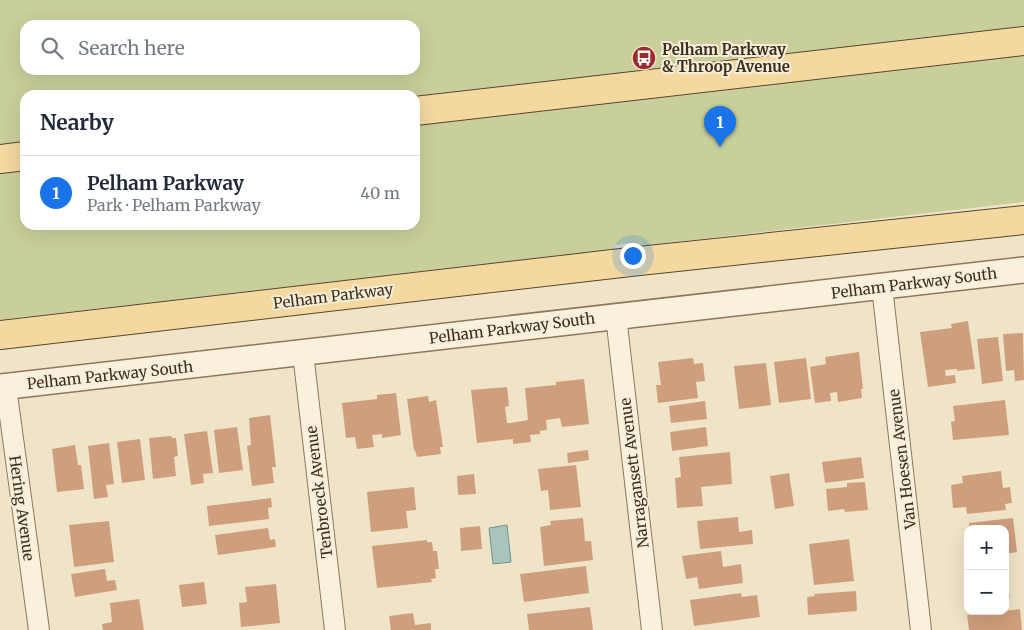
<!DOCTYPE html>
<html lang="en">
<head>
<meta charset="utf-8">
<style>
  body { margin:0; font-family:Merriweather,serif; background:#f6f6f7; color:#1f2937 }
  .controls { position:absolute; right:15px; bottom:15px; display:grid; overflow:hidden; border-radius:10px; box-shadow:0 5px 20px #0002 }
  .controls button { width:45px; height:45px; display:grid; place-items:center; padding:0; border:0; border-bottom:1px solid #e0e1e3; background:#fff; color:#1f2937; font:25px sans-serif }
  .you { position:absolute; left:632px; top:255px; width:18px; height:18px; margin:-12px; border:4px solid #fff; border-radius:50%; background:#1a73e8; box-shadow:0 0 0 8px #1a73e833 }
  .badge { display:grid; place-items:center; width:32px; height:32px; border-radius:50%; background:#1a73e8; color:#fff; font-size:16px; font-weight:700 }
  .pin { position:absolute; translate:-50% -41px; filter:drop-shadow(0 1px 2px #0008) }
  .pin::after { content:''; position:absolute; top:26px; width:18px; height:15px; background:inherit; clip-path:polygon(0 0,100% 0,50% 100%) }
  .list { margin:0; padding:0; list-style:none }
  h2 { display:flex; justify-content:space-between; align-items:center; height:65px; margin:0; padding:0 20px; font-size:21px }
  h2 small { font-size:16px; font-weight:400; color:#747a83 }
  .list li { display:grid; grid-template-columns:32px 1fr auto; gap:15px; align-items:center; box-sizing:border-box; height:75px; padding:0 20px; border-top:1px solid #e0e1e3 }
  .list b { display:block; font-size:19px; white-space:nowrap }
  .list p { margin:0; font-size:16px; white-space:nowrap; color:#747a83 }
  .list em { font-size:16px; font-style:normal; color:#747a83 }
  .icon { flex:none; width:28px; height:28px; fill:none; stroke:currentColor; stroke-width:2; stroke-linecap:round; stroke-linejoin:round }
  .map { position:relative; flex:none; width:1024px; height:630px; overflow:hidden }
  .search { position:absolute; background:#fff; box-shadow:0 5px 20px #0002; left:20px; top:20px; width:400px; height:55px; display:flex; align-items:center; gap:12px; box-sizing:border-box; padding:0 18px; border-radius:15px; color:#747a83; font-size:19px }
  .panel { position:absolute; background:#fff; box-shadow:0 5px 20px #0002; left:20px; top:90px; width:400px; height:140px; border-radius:15px }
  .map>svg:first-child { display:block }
  .green { fill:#c9cf9b; fill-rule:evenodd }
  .water { fill:#a9c4bc; stroke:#6f938a }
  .building { fill:#cf9f7d }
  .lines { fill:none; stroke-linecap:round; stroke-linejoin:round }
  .minor-casing { stroke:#8d765c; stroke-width:22 }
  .tertiary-casing { stroke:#8d765c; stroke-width:28 }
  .primary-casing { stroke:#5b4430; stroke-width:30 }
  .minor { stroke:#faf1dc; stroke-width:20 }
  .tertiary { stroke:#faf1dc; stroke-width:25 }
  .primary { stroke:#f3d9a0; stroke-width:28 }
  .labels { text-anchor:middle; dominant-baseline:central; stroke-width:4; stroke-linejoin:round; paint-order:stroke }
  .poi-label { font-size:15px; font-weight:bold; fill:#3d2e20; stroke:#f7eed8; text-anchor:start }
  .street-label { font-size:15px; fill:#3d2e20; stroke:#f7eed8 }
</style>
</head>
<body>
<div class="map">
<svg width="1024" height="630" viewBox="0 0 1024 630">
  <rect width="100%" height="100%" fill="#f0e4c8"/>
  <path class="green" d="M 0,0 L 1024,0 L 1024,202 L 632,247 L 631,243 L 614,245 L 615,249 L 0,320 ZM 25,25 L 415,25 L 415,70 L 25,70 ZM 25,95 L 415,95 L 415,225 L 25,225 Z"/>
  <path class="water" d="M 507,525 L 511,562 L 493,564 L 489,528 Z"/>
  <path class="building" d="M 968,321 L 975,369 L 957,371 L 957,369 L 945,370 L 946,376 L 955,375 L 956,383 L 928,387 L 920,332 L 952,328 L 951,324 Z
    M 1023,333 L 1024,380 L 1015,381 L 1014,370 L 1006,371 L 1003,334 Z
    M 998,337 L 1003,381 L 982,384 L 977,339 Z
    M 859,352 L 863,389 L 861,389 L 862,398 L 838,402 L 837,392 L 830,393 L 831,401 L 815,403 L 810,367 L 826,364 L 825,357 Z
    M 693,358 L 694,364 L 703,363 L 705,381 L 696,382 L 698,398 L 658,403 L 656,385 L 661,385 L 658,362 Z
    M 806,358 L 811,399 L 779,403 L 774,362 Z
    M 766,363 L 771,405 L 739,409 L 734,366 Z
    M 584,379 L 589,424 L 562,427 L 560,418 L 546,420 L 547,430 L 540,431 L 540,434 L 530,435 L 531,442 L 513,444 L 513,439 L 477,443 L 471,390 L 507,387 L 509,406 L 505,407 L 507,423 L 511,423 L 528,420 L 525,388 L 556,385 L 556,382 Z
    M 396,393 L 401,435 L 382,438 L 382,434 L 372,435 L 374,447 L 357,449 L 355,437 L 346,438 L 342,403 L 377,399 L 377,395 Z
    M 428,396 L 429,402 L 436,400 L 443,447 L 440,447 L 441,454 L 417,457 L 415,450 L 414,450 L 407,399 Z
    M 1005,400 L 1009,435 L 953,440 L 951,422 L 955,421 L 953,406 Z
    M 705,401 L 707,419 L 671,423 L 669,406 Z
    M 270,415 L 276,467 L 272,467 L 274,483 L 252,486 L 247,446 L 251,445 L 249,418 Z
    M 237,427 L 243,470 L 219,473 L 214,430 Z
    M 706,427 L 708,446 L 672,451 L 670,432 Z
    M 207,431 L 213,473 L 203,474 L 204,483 L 191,485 L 184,434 Z
    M 171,436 L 172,438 L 176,438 L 178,456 L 174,457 L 176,476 L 153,479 L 149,438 Z
    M 140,439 L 145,480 L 122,483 L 117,442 Z
    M 109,443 L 114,484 L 106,485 L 108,497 L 94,499 L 88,446 Z
    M 75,445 L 78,465 L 81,465 L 84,489 L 57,492 L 52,449 Z
    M 588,450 L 589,460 L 568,463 L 567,453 Z
    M 730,452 L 732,484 L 701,487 L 703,506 L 677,508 L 675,478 L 681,477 L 679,457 Z
    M 861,457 L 864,478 L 825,483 L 822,462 Z
    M 576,465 L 581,507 L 550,510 L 548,490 L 541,491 L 538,469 Z
    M 1001,471 L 1003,488 L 1010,487 L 1012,503 L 1005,504 L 1006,510 L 967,514 L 966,507 L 953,508 L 951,485 L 963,483 L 962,476 Z
    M 789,473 L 794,506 L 775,509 L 770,476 Z
    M 474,474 L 476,494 L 458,495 L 457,476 Z
    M 865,482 L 868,510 L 845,512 L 844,509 L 828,511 L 826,489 L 847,487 L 847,483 Z
    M 414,487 L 416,510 L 406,511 L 408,528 L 371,532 L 367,492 Z
    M 271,498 L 272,507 L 268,508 L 269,519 L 209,526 L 207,506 Z
    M 738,517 L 739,532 L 752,530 L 753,544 L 700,549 L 697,521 Z
    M 583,518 L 585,541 L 591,541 L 593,560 L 544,566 L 540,527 L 551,525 L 550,521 Z
    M 1013,518 L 1017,552 L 1005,554 L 1005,529 L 969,529 L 969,523 Z
    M 109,521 L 114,562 L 74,567 L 69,525 Z
    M 480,526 L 482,549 L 461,551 L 460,528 Z
    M 268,528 L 270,540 L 275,539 L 276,547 L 218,555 L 215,535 Z
    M 849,539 L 854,581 L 814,585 L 809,544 Z
    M 427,540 L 427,542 L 432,542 L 433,551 L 437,551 L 439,569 L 435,569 L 436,578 L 431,579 L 432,582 L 377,588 L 372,546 Z
    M 721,551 L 723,567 L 741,564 L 743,583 L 699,589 L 697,577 L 686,579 L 682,556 Z
    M 586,566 L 589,593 L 524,602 L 520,574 Z
    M 105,569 L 107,581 L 115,580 L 117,590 L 75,597 L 71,574 Z
    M 1005,572 L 1010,598 L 1005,599 Z
    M 968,581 L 968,606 L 967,606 L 964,582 Z
    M 204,582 L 207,604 L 182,607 L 179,585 Z
    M 276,584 L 280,623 L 241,627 L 239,603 L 247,602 L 245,587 Z
    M 856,591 L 857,611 L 808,615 L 807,597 L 815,596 L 814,594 Z
    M 741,593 L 742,597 L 757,595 L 760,617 L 694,626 L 690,600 Z
    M 139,599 L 144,630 L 103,630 L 102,624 L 112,622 L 110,603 Z
    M 590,607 L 593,630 L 529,630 L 527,614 Z
    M 1020,609 L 1022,630 L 969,630 L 967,615 Z
    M 413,613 L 415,625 L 431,623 L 431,630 L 391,630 L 389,616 Z"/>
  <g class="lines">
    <g class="minor-casing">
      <path id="minor" d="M 882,287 L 921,630
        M 616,316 L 652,630
        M 303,353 L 335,630
        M 6,387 L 39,630"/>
    </g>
    <g class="tertiary-casing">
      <path id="tertiary" d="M 0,387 L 1024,270"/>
    </g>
    <g class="primary-casing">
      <path id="primary" d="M 415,111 L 1024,41
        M 0,159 L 25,156
        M 0,335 L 630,262 L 1024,220"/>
    </g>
    <use href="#minor" class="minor"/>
    <use href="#tertiary" class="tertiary"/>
    <use href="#primary" class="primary"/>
  </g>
  <defs>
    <g id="bus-disc" transform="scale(1.25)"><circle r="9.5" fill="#9e2a2b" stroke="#f7eed8"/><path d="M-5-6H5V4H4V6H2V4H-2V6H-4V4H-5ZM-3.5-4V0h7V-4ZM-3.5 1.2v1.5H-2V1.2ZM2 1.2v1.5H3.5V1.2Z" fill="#fff"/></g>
  </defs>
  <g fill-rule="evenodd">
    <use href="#bus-disc" x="644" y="58"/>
  </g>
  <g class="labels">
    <g class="poi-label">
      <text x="662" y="49">Pelham Parkway<tspan x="662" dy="17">&amp; Throop Avenue</tspan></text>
    </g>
    <g class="street-label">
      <text transform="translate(914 283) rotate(-7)">Pelham Parkway South</text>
      <text transform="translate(333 296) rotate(-7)">Pelham Parkway</text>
      <text transform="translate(512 328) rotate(-7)">Pelham Parkway South</text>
      <text transform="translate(110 375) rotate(-6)">Pelham Parkway South</text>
      <text transform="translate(902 459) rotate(-97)">Van Hoesen Avenue</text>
      <text transform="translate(634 473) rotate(-97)">Narragansett Avenue</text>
      <text transform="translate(319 492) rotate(-97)">Tenbroeck Avenue</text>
      <text transform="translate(22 508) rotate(82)">Hering Avenue</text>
    </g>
  </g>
</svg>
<div class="controls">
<button>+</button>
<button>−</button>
</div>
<div class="you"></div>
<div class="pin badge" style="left:720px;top:147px">1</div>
<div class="search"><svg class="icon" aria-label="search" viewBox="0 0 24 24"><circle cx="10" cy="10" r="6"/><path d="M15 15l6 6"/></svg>Search here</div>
<section class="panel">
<h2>Nearby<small></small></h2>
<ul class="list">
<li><span class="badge">1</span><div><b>Pelham Parkway</b><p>Park · Pelham Parkway</p></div><em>40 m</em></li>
</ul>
</section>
</div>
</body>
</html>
